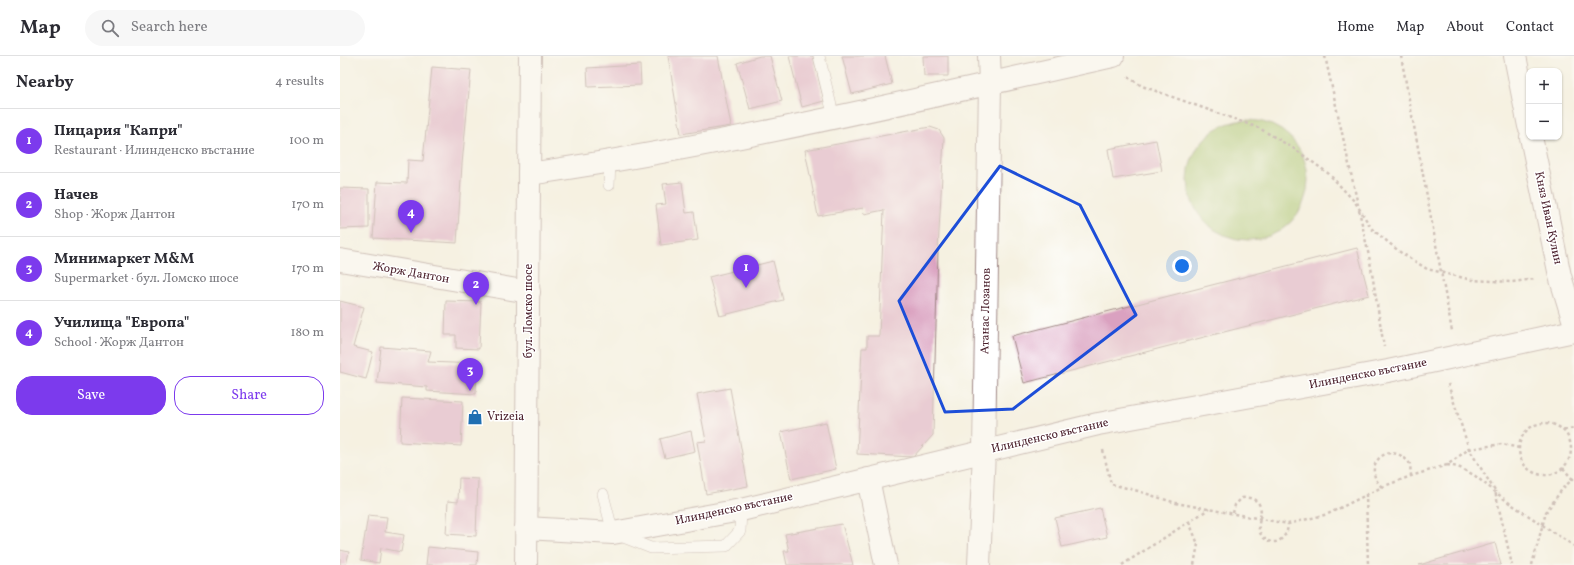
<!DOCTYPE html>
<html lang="en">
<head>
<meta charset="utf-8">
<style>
  body { margin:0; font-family:Vollkorn,serif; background:#f7f7f7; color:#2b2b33 }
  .controls { position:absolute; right:12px; top:12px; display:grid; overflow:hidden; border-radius:8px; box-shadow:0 1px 3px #0004 }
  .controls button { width:36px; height:36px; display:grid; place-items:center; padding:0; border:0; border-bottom:1px solid #e1e1e2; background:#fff; color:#2b2b33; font:20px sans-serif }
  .you { position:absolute; left:842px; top:210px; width:14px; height:14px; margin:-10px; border:3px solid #fff; border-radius:50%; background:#1a73e8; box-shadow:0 0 0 6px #1a73e833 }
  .badge { display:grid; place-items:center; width:26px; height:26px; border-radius:50%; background:#7c3aed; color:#fff; font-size:13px; font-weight:700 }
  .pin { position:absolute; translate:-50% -33px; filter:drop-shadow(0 1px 2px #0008) }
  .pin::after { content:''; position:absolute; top:21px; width:14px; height:12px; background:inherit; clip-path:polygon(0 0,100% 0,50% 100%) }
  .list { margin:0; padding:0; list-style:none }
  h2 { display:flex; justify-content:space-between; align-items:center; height:52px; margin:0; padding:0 16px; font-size:17px }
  h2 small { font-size:13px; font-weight:400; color:#7c7c81 }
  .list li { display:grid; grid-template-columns:26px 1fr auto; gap:12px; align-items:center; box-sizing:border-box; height:64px; padding:0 16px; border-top:1px solid #e1e1e2 }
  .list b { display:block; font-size:15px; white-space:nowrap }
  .list p { margin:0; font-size:13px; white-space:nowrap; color:#7c7c81 }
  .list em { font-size:13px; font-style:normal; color:#7c7c81 }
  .actions { display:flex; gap:8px; padding:12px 16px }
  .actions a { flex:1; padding:9px 0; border:1px solid #7c3aed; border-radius:16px; text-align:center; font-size:14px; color:#7c3aed }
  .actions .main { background:#7c3aed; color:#fff }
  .icon { flex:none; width:22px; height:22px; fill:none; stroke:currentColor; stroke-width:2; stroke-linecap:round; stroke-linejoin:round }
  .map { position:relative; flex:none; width:1234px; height:509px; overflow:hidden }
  header { display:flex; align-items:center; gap:24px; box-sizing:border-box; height:56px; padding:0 20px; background:#fff; border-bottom:1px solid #e1e1e2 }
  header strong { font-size:19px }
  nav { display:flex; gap:22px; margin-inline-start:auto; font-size:14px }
  .search { width:280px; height:36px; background:#f7f7f7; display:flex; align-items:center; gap:10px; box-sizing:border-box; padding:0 14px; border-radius:22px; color:#7c7c81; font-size:15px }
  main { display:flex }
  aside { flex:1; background:#fff }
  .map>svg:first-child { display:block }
  .green { fill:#a5c46c; stroke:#78724c }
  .building { fill:#daa1c0 }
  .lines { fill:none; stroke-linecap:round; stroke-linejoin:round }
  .service-casing { stroke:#a08886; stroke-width:12 }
  .minor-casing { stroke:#a08886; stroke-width:24 }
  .primary-casing { stroke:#a08886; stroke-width:24 }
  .path { stroke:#a08886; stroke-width:2.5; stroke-dasharray:3 3; stroke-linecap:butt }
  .service { stroke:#fff; stroke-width:11 }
  .minor { stroke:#fff; stroke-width:22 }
  .primary { stroke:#fff; stroke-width:22 }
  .marked { fill:none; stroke:#1d4ed8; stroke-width:3; stroke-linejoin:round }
  .labels { text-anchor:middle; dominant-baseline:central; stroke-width:3; stroke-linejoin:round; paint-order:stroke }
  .street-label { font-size:12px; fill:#4a1f2b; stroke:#fff }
  .poi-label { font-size:12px; fill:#4a1f2b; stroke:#fff; text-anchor:start }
</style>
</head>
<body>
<header>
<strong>Map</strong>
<div class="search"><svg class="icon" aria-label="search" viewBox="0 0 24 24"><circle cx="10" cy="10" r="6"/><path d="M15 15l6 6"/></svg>Search here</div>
<nav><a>Home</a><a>Map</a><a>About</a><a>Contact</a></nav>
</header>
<main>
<aside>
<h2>Nearby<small>4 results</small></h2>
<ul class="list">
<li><span class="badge">1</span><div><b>Пицария &quot;Капри&quot;</b><p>Restaurant · Илинденско въстание</p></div><em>100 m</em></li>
<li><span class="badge">2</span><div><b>Начев</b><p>Shop · Жорж Дантон</p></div><em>170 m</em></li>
<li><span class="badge">3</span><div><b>Минимаркет М&amp;М</b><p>Supermarket · бул. Ломско шосе</p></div><em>170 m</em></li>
<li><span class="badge">4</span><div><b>Училища &quot;Европа&quot;</b><p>School · Жорж Дантон</p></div><em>180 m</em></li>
</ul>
<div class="actions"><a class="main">Save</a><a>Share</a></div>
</aside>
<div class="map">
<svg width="1234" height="509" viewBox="0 0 1234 509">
  <rect width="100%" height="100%" fill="#fff"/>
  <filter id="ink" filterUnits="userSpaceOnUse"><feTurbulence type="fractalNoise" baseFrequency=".025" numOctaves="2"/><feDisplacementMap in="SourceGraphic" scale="8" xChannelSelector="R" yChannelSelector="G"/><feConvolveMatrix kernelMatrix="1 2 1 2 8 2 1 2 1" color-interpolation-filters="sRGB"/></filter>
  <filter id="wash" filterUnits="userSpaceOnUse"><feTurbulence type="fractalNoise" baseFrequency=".012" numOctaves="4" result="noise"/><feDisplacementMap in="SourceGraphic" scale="16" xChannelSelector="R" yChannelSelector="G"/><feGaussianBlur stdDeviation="0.9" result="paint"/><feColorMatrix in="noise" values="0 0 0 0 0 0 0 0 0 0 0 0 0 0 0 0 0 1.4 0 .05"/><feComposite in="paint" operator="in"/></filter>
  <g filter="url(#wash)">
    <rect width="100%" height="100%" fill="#f5f1e1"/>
    <path class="green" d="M848 124a60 60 0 1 1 120 0a60 60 0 1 1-120 0Z"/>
    <g id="blocks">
      <path class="building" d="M 328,0 L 378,0 L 391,70 L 341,78 Z
        M 420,0 L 430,0 L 442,45 L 410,53 L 397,7 Z
        M 449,0 L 473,0 L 484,45 L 462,51 Z
        M 502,0 L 545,0 L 552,28 L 512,38 Z
        M 583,0 L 608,0 L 608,20 L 584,20 Z
        M 300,9 L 301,29 L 248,31 L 247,12 Z
        M 92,11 L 131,14 L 122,108 L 117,187 L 33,182 L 37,126 L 67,127 L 68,104 L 83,105 Z
        M 590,71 L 599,74 L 604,82 L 598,194 L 593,379 L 573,401 L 517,398 L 522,292 L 527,292 L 527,280 L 539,280 L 544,154 L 524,158 L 523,152 L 478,160 L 465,94 Z
        M 816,84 L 822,115 L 773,123 L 768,93 Z
        M 342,126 L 346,157 L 354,156 L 358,184 L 321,189 L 316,149 L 326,148 L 323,128 Z
        M 0,132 L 29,133 L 29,172 L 0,173 Z
        M 1017,192 L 1029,239 L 684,327 L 672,280 Z
        M 433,205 L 443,244 L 380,260 L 369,221 Z
        M 0,245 L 24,251 L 13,291 L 33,296 L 26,323 L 0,316 Z
        M 106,245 L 141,246 L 139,293 L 116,292 L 116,279 L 105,279 Z
        M 41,291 L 91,295 L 88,306 L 137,308 L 136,338 L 87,335 L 87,331 L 37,327 Z
        M 390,332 L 408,430 L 366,438 L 357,386 L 366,385 L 357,338 Z
        M 62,342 L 123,345 L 121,390 L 60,386 Z
        M 486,366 L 496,413 L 451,423 L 441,376 Z
        M 351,375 L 355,395 L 325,402 L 320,383 Z
        M 119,422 L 138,423 L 136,480 L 106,478 L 108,445 L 118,446 Z
        M 760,452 L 767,481 L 722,491 L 715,462 Z
        M 28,459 L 47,461 L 45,476 L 64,479 L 61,496 L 41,492 L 39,507 L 21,504 Z
        M 502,468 L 513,509 L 447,509 L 444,495 L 449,495 L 445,478 Z
        M 1155,487 L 1161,509 L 1079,509 Z
        M 88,491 L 138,496 L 137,509 L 86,509 Z
        M 0,494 L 9,496 L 6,509 L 0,509 Z"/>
    </g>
  </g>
  <g filter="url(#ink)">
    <use href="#blocks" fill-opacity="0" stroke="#a08886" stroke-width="1"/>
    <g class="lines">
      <g class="service-casing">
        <path id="service" d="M 479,0 L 494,62
          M 269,129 L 270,105
          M 263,438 L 273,477 L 311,492 L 386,490 L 400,475 L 401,454"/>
      </g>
      <g class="minor-casing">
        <path id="minor" d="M 1175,0 L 1189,70
          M 1191,81 L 1220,220 L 1234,266
          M 189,118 C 386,89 579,43 773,0
          M 0,204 L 189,236
          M 528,423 L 546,509
          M 186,472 L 273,477 L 401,454 L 758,368 L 1048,315 L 1234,275
          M 639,509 L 644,395 L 650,28 L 649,0"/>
      </g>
      <g class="primary-casing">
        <path id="primary" d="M 186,509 L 190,0"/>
      </g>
      <path class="path" d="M 985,0 L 1018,149
        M 1061,0 L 1112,275
        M 788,21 L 802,30 L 919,72 L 953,92 L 989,118 L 1015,146 L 1032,173 L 1060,196 L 1087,213 L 1132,224 L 1172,226 L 1195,223
        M 1019,154 L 1030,205 L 1044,291
        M 1108,328 L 1129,393 L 1155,435 L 1172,509
        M1179 393a26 26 0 1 1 52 0a26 26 0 1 1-52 0Z
        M 1224,374 L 1234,372
        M 763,394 L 771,428 L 798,435 L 836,447 L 948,468 L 988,458 L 1042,431 L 1071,420 L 1107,409 L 1129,393 L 1162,388 L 1179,392
        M 1107,409 L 1118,411 L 1134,419 L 1168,446 L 1234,490
        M 1223,412 L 1234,425
        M 1042,431 C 1019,410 1050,381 1070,408 L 1071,420
        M 1026,438 L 1028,509
        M 893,457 L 895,449 L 902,442 C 908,441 915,442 919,448 C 925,459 913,471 923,481 C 934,493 948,482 948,468
        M 849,466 L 858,488 L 854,509
        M 782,509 L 869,453
        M 1192,509 L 1206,456 L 1223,432 L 1234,422"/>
      <use href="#service" class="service"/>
      <use href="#minor" class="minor"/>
      <use href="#primary" class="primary"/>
    </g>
  </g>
  <path d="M0 0H1234V509H0ZM 660,110 L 740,149 L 796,259 L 673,353 L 605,356 L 559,245 Z" fill="#f5f1e1" fill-opacity=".55" fill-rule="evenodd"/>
  <path class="marked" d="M 660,110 L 740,149 L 796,259 L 673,353 L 605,356 L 559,245 Z"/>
  <defs>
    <g id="shop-bare" transform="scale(1.2)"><path d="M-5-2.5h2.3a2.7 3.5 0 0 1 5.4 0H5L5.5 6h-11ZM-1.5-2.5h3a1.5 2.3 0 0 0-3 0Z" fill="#1f6fb2" stroke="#fff" stroke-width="2.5" paint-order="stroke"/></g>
  </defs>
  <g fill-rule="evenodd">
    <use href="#shop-bare" x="135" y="361"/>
  </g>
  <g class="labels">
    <g class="street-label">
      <text transform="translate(1208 162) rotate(78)">Княз Иван Кулин</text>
      <text transform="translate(71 217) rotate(10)">Жорж Дантон</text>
      <text transform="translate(189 255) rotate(-90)">бул. Ломско шосе</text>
      <text transform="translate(646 255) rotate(-89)">Атанас Лозанов</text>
      <text transform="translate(1028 318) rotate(-11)">Илинденско въстание</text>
      <text transform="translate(710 380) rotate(-13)">Илинденско въстание</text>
      <text transform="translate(394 453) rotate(-12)">Илинденско въстание</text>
    </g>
    <g class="poi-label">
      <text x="147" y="361">Vrizeia</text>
    </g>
  </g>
</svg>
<div class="controls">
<button>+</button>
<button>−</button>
</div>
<div class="you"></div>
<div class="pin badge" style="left:406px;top:232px">1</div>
<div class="pin badge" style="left:136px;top:249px">2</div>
<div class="pin badge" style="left:130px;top:335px">3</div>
<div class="pin badge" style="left:71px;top:177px">4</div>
</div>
</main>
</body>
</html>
